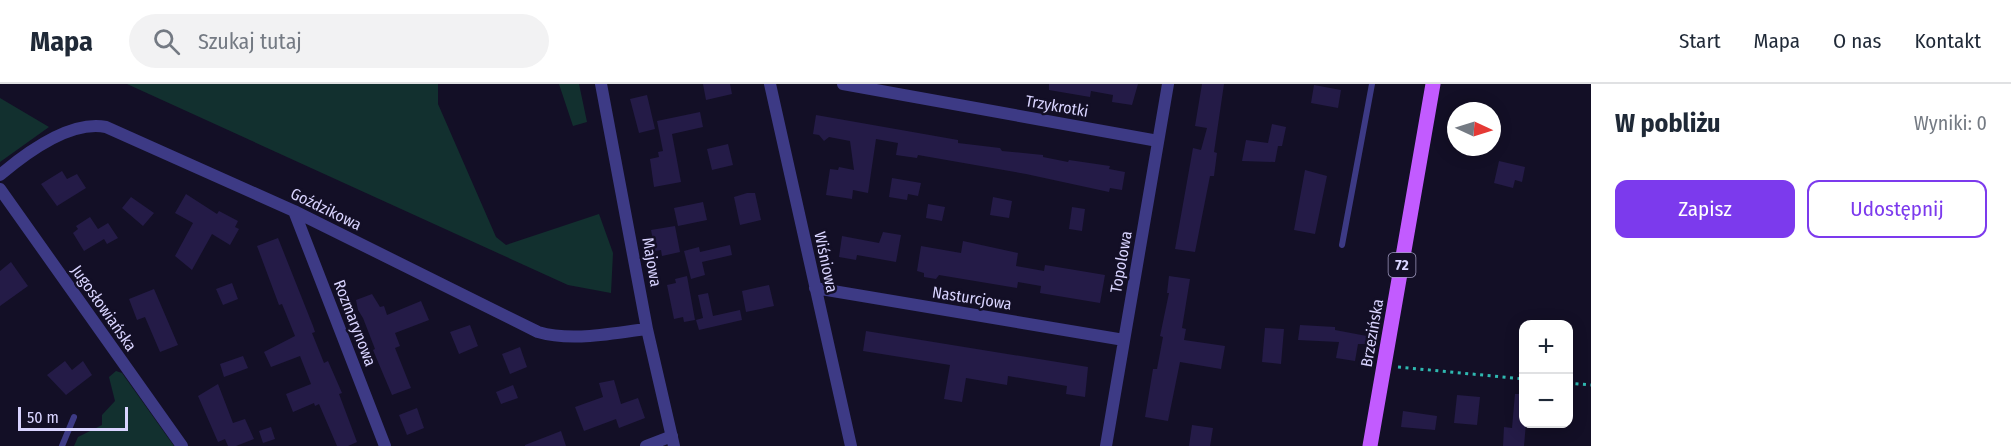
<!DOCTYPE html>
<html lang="pl">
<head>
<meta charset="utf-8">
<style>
  body { margin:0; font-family:"Fira Sans Condensed",sans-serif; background:#f2f2f3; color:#1f2937 }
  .controls { position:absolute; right:18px; bottom:18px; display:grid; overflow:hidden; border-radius:12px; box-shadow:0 3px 15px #0003 }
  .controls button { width:54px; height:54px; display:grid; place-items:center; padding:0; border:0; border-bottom:2px solid #e0e1e3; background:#fff; color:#1f2937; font:30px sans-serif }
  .compass { position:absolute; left:1447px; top:18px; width:54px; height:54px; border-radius:50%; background:#fff; box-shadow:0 3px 15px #0003; rotate:94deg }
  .scale { position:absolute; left:18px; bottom:15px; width:110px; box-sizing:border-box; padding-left:6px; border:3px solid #d9d4ff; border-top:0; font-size:16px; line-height:21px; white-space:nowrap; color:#d9d4ff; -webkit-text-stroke:4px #130f26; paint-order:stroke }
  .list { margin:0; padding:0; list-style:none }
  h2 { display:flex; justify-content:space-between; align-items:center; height:78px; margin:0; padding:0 24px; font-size:26px }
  h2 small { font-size:20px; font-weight:400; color:#747a83 }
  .actions { display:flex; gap:12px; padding:18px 24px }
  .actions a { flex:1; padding:14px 0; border:2px solid #7c3aed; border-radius:12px; text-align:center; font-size:21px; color:#7c3aed }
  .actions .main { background:#7c3aed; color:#fff }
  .icon { flex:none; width:33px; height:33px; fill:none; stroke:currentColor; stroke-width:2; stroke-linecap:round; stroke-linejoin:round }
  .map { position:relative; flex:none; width:1591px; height:362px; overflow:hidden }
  header { display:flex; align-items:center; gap:36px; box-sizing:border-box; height:84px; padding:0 30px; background:#fff; border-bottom:2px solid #e0e1e3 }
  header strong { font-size:28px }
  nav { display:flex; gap:33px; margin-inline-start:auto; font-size:21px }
  .search { width:420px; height:54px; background:#f2f2f3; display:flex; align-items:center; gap:15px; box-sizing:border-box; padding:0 21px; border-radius:33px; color:#747a83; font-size:22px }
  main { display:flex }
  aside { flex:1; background:#fff }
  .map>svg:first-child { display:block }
  .green { fill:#12302f }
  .building { fill:#241b47 }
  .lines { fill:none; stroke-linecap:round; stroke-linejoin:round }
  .path { stroke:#2fb8b0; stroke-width:3; stroke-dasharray:3 4.5; stroke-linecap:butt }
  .service { stroke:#3d3a85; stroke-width:6 }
  .minor { stroke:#3d3a85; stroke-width:12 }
  .primary { stroke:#c25bff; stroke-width:15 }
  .labels { text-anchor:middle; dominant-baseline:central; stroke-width:5; stroke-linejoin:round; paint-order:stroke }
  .shield { fill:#130f26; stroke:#9e99be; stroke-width:1.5 }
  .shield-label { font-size:15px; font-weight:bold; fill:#d9d4ff }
  .street-label { font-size:16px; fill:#d9d4ff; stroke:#130f26 }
</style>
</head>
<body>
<header>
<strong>Mapa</strong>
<div class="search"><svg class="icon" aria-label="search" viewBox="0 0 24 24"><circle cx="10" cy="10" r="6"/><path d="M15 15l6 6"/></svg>Szukaj tutaj</div>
<nav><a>Start</a><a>Mapa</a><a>O nas</a><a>Kontakt</a></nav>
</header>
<main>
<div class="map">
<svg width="1591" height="362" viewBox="0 0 1591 362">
  <rect width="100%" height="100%" fill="#130f26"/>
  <path class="green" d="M 127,0 L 438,0 L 438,20 L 496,153 L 506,161 L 599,130 L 613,169 L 611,209 L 568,201 Z
    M 559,0 L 579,0 L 587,38 L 573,42 Z
    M 0,14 L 49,43 L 0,78 Z
    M 116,287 L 122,289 L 174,362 L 74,362 L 78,353 L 102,341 L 102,331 L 115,317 L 109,293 Z"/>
  <path class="building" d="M 703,0 L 730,0 L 732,10 L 706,16 Z
    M 1049,0 L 1138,0 L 1132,21 L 1112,18 L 1113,11 L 1091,7 L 1090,13 L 1049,6 Z
    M 1202,0 L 1224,0 L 1214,68 L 1217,69 L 1214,92 L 1210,92 L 1195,168 L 1175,165 L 1193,64 L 1201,66 L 1207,44 L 1195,42 Z
    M 1314,1 L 1341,6 L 1338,24 L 1311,19 Z
    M 647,11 L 655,45 L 639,49 L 630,15 Z
    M 700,28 L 703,43 L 672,50 L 681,98 L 654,103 L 650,75 L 659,73 L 658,68 L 663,67 L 657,37 Z
    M 816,31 L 958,56 L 958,59 L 1000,64 L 1002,67 L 1043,71 L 1043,73 L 1068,78 L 1069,76 L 1110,82 L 1109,85 L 1125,88 L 1122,106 L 1110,104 L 1109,108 L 1026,90 L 918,71 L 917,74 L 896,71 L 898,59 L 876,55 L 868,109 L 853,106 L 852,115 L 826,111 L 830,85 L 838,86 L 839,83 L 854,86 L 850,57 L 829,53 L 824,57 L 819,51 L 813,50 Z
    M 1272,40 L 1286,43 L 1282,62 L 1278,62 L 1275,78 L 1242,77 L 1246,56 L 1268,59 Z
    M 728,60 L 733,81 L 712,86 L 707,65 Z
    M 1499,77 L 1525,83 L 1522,98 L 1515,96 L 1513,104 L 1494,99 Z
    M 1305,86 L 1327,92 L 1315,150 L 1294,146 Z
    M 62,87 L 67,95 L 77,90 L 86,104 L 57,122 L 41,100 Z
    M 892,94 L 921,99 L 918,112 L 908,110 L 907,116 L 889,113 Z
    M 747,109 L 755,109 L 761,136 L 740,141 L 734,113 Z
    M 186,110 L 217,130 L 219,127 L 238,137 L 235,143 L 239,145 L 230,161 L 212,150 L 192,186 L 175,172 L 193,139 L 175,129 Z
    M 131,113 L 154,129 L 143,142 L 122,124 Z
    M 993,113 L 1012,117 L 1009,134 L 990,131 Z
    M 703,118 L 707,136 L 678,142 L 674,124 Z
    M 928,120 L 945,123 L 942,137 L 926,134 Z
    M 1072,123 L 1085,125 L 1082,147 L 1069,145 Z
    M 90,133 L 98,145 L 108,139 L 118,154 L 107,160 L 104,155 L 84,167 L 73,149 L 78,145 L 76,142 Z
    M 675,142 L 680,168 L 662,172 L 661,166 L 655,167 L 651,146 Z
    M 883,148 L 901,151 L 896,178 L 857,171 L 856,176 L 839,173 L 842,152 L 879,159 Z
    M 278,154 L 313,242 L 315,248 L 312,249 L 324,279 L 328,277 L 342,309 L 339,310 L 357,358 L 348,362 L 337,362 L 319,320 L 315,322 L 314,319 L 293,328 L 286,310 L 311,300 L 300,272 L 271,283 L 264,268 L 295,252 L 282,220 L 279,221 L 257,162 Z
    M 963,157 L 1018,169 L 1016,182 L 1044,187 L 1045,181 L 1105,191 L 1100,219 L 1040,209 L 1041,202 L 1018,198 L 1017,204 L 939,191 L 936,195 L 924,193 L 924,189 L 917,187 L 921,162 L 961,169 Z
    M 730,161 L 732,171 L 702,178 L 705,191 L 691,195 L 684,167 L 699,163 L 700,168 Z
    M 11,178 L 28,202 L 0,222 L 0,187 Z
    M 687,192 L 695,236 L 684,238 L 683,233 L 674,235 L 667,201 L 676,199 L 675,195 Z
    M 1169,192 L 1190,195 L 1182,244 L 1186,245 L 1184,256 L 1225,262 L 1221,285 L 1180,278 L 1168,337 L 1145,333 L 1153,285 L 1157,285 L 1163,253 L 1160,252 L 1169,209 L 1167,209 Z
    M 232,199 L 238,215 L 223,221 L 216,205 Z
    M 769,201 L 774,222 L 746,228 L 742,207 Z
    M 154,205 L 178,261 L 160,268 L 145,233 L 137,236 L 129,215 Z
    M 708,209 L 713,232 L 740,226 L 742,236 L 699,246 L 696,236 L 703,234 L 698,211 Z
    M 372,210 L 380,223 L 384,222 L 387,231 L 421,217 L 429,236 L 395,249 L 400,262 L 395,264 L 411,304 L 392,311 L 373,266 L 375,265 L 363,234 L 358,226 L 356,216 Z
    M 470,241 L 478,262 L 459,270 L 450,248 Z
    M 1300,241 L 1335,243 L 1335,246 L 1372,253 L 1371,260 L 1358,260 L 1355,277 L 1336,274 L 1339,258 L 1298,256 Z
    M 1265,244 L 1284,245 L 1281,280 L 1262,278 Z
    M 866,247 L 1088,283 L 1085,313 L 1066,310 L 1067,302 L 1008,292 L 1007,301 L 966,294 L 962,318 L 944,315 L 950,281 L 863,267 Z
    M 520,263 L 527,283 L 510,290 L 502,270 Z
    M 243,272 L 248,284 L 224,293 L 220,280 Z
    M 65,277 L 72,286 L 83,277 L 92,291 L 66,311 L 47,291 Z
    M 614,296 L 621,320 L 638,314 L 645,334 L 619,344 L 616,335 L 584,347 L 575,323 L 603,313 L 599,299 Z
    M 218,300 L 233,339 L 245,335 L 254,355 L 236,362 L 228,362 L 225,355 L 218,358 L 198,312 Z
    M 513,301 L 518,314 L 501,320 L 496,308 Z
    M 1515,310 L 1524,310 L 1524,339 L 1526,339 L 1524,362 L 1503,362 L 1504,343 L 1512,344 Z
    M 1457,311 L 1480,313 L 1477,341 L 1454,339 Z
    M 417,324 L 424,344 L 407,351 L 399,331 Z
    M 1403,327 L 1437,332 L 1435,346 L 1401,343 Z
    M 1192,341 L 1213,344 L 1210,362 L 1189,362 Z
    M 271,343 L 275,355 L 263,359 L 259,347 Z
    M 561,347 L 566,362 L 525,362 L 525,361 Z"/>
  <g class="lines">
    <path class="path" d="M 1398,283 L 1524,295
      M 1568,299 L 1591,301"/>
    <path class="service" d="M 1342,161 L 1372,0
      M 62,362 L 74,333"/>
    <path class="minor" d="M 601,0 L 647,245 L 674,362
      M 770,0 L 851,362
      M 843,0 L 1158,57
      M 0,91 C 26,69 70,36 106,43 L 294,127 L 538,248 C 572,258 612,249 647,245
      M 0,105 L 182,362
      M 294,127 L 385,362
      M 815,204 L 1124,256
      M 646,362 L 672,352
      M 1106,362 L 1168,0"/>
    <path class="primary" d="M 1370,362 L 1433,0"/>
  </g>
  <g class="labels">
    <rect class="shield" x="1388.5" y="169" width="27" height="24" rx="4.5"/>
    <g class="shield-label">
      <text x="1402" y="181">72</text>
    </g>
    <g class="street-label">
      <text transform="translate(1057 22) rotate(10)">Trzykrotki</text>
      <text transform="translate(326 125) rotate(26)">Goździkowa</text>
      <text transform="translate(652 178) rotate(80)">Majowa</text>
      <text transform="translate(826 178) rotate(78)">Wiśniowa</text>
      <text transform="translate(1121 178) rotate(-80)">Topolowa</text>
      <text transform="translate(972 214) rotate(9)">Nasturcjowa</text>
      <text transform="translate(104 224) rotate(55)">Jugosłowiańska</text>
      <text transform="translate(355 239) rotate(69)">Rozmarynowa</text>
      <text transform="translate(1372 249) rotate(-80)">Brzezińska</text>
    </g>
  </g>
</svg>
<div class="controls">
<button>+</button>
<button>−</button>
</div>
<svg class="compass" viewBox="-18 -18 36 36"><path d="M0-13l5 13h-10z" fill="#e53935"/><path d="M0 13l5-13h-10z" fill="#747a83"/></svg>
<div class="scale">50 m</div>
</div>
<aside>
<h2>W pobliżu<small>Wyniki: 0</small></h2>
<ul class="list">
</ul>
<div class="actions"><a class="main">Zapisz</a><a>Udostępnij</a></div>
</aside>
</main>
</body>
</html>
